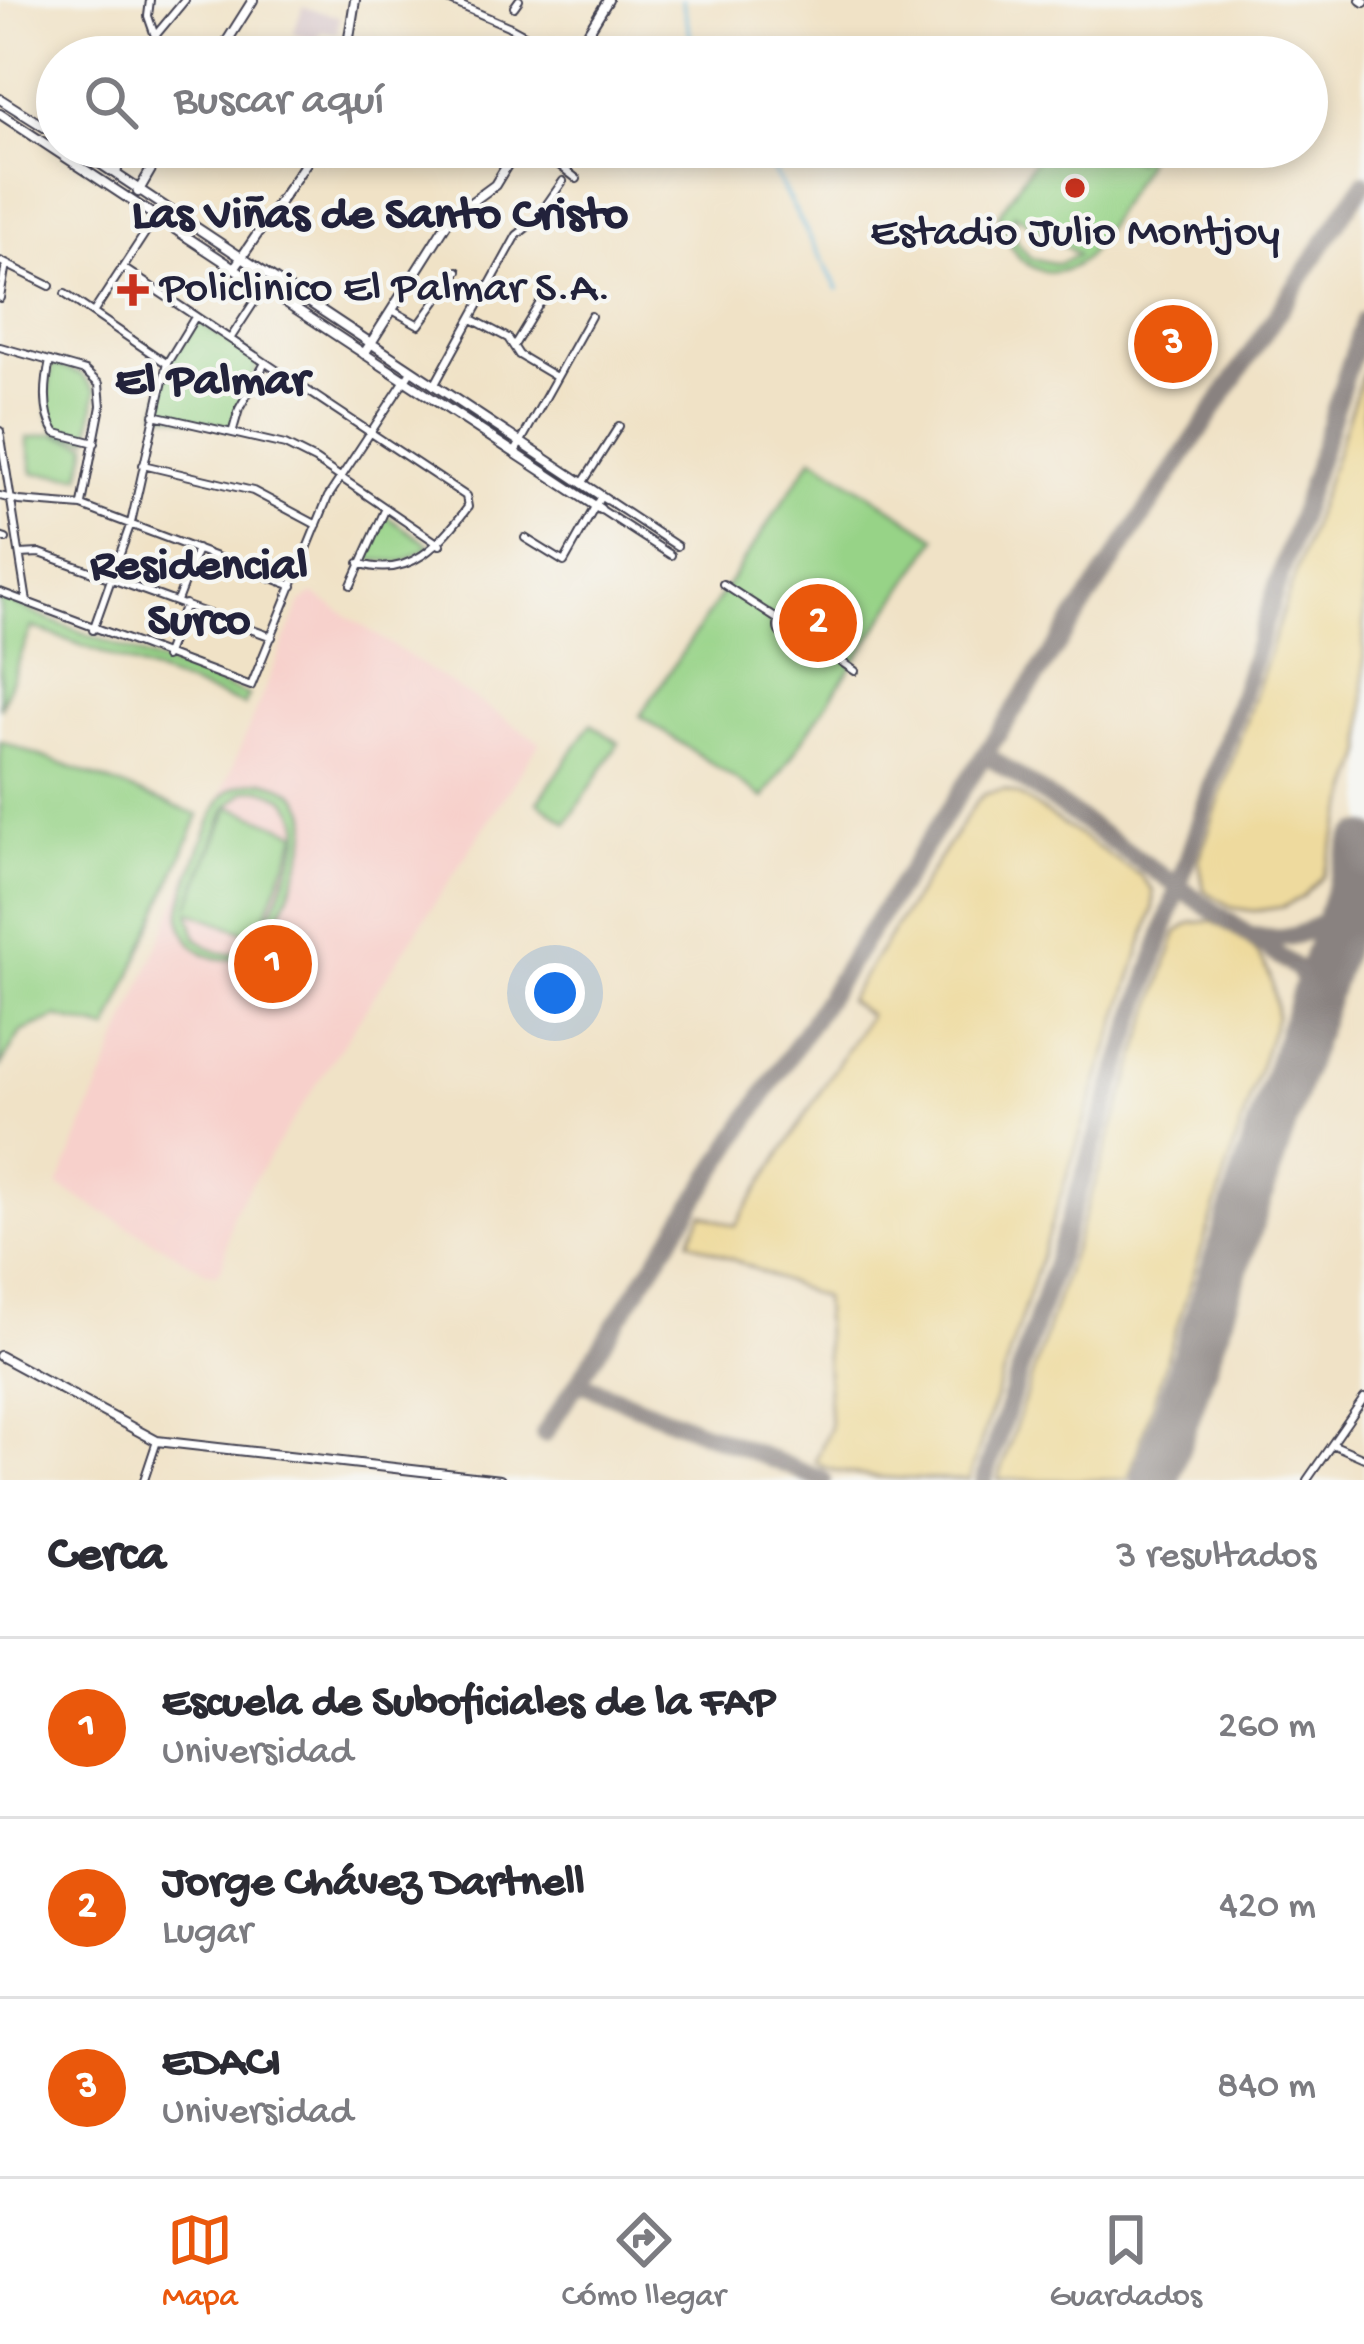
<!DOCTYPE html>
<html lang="es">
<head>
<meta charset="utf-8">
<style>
  body { margin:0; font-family:"Gochi Hand",sans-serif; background:#f7f7f7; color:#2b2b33 }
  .you { position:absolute; left:555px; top:993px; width:42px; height:42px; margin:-30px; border:9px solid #fff; border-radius:50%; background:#1a73e8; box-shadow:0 0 0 18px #1a73e833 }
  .badge { display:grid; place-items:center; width:78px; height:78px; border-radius:50%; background:#ea580c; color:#fff; font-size:39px; font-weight:700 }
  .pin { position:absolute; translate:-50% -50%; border:6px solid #fff; box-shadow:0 3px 12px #0006 }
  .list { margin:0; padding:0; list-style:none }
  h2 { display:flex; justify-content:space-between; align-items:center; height:156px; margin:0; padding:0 48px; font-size:51px }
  h2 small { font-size:39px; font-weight:400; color:#7c7c81 }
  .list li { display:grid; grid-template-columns:78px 1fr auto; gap:36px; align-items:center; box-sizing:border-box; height:180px; padding:0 48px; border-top:3px solid #e1e1e2 }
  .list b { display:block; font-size:45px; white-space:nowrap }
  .list p { margin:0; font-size:39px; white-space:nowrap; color:#7c7c81 }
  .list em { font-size:39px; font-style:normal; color:#7c7c81 }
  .icon { flex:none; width:66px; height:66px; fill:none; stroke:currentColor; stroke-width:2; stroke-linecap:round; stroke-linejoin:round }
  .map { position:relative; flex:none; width:1364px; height:1480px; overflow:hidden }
  .search { position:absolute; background:#fff; box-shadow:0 6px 18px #0003; left:36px; right:36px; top:36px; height:132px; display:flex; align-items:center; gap:30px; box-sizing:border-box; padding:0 42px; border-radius:66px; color:#7c7c81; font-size:45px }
  .sheet { height:696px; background:#fff }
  nav { display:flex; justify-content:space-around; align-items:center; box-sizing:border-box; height:168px; border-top:3px solid #e1e1e2; background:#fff; font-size:33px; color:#7c7c81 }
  nav a { display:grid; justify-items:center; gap:6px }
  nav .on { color:#ea580c }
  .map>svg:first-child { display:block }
  .built { fill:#f7d0cb }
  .industrial { fill:#d2bec2 }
  .green { fill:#97d387; stroke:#5c7a61; stroke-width:3; fill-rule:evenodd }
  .sand { fill:#eeda9e; stroke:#887e6c; stroke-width:3 }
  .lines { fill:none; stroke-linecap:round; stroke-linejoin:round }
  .stream { stroke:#64b9e0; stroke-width:3 }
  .taxiway { stroke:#898280; stroke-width:18 }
  .runway { stroke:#898280; stroke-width:48 }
  .street-casing { stroke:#413f50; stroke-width:10 }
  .secondary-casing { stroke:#413f50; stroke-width:12 }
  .street { stroke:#fff; stroke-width:6 }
  .secondary { stroke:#fff; stroke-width:8 }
  .poi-dot { fill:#c8321e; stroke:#f6f6f2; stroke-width:4.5 }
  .labels { text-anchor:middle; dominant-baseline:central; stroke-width:9; stroke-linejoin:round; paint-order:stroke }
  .poi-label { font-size:45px; fill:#22223b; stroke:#f6f6f2 }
  .neighbourhood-label { font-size:48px; font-weight:bold; fill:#22223b; stroke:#f6f6f2 }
</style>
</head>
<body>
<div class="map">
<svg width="1364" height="1480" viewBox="0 0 1364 1480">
  <rect width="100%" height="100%" fill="#f6f6f2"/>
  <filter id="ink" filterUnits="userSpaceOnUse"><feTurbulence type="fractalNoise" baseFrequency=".00833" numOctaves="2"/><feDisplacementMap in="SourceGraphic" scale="24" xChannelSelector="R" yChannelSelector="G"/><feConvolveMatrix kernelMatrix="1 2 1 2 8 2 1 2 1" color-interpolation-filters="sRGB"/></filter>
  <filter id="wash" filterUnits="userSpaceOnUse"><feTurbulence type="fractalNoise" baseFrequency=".004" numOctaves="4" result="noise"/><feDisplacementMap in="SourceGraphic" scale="48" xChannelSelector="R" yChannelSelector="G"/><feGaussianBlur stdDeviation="2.7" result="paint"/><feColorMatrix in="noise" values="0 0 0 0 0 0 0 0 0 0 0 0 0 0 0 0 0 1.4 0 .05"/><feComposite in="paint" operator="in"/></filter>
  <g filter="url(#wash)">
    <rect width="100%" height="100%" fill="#f0e2c6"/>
    <path class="built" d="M 314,594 L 540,742 L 233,1212 L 222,1268 L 216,1274 L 208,1273 L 58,1186 L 301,602 Z"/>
    <path class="industrial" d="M 303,7 L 339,17 L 337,33 L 322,31 L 316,42 L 293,33 Z"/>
    <path class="green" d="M 1043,147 L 1056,147 L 1049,161 L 1058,147 L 1111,147 L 1136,162 L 1139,147 L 1147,147 L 1144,166 L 1088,255 C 1055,291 1005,265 1004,220 L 998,216 ZM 1014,214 L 1077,254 L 1077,255 L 1058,264 L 1030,258 L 1015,239 Z
      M 198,322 L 260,361 L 231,427 L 157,413 L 171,359 Z
      M 53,364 L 81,374 L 96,391 L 89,439 C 81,437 66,436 59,432 C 42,421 49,380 53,364 Z
      M 54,434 L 88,444 L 81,476 L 33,473 L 27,438 Z
      M 813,457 L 937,538 L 764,798 L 640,716 Z
      M 386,516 L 431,546 L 403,562 L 366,560 Z
      M 0,597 L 49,620 L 248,695 L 244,705 L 32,627 L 0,709 Z
      M 591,724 L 619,743 L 567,823 L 538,802 Z
      M 0,741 L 199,815 L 108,1030 L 57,1017 L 21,1032 L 0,1067 Z
      M 263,781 C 281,785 300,792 306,811 C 315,838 282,917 265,940 C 246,967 204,965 187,937 C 183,930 180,920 181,911 C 182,894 212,813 222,798 C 230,786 249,782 263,781 ZM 260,789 C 286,794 303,811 299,839 C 284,878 256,996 196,937 L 189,911 L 257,937 L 298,833 L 230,806 L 189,906 L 227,807 L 245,791 Z"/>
    <path class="sand" d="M 1364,370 L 1364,752 L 1323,876 L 1302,897 L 1283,907 L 1254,911 L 1233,908 L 1204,890 L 1199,860 Z
      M 1004,790 L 1019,795 L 1142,877 L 1153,891 L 1153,910 L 969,1480 C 932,1480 838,1480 815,1462 L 830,1427 L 823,1298 L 689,1241 L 702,1214 L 735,1226 L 869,1015 L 848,1000 L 977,801 L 985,794 Z
      M 1211,921 C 1256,944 1276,964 1276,1017 L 1128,1480 L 998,1480 L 1177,932 L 1191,923 Z"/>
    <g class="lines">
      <path class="stream" d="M 682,0 L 691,38 L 702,57
        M 760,147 L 838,289"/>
      <path class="taxiway" d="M 985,754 L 1298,969 L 1307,987 L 1308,1017
        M 1256,936 C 1298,946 1340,919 1354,879
        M 1298,969 L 1313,968 L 1329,954
        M 578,1382 L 823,1480
        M 544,1434 L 985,754 L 1364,183
        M 984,1480 L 1364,320"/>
      <path class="runway" d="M 1155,1480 L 1364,847"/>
    </g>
  </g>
  <g filter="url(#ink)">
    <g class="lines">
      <g class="street-casing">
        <path id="street" d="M 150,0 L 148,16 L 155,36
          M 448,0 L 508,26 L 565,57
          M 514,7 L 519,0
          M 348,50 L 371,57
          M 147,57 L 155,36 L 185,0
          M 536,147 L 577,179
          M 117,174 L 123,147
          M 0,261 L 50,286
          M 123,268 L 466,496 L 468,507 C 441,543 409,581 359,563
          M 65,294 L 166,363
          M 0,298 L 6,264
          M 392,310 L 419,325 L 458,271
          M 93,313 L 155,218
          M 472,319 L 508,338 L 519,355 L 556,377
          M 230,339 L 264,287
          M 515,344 L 547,291
          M 0,347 L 85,371 L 99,384 L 101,406 L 82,504
          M 50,361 C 45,384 42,413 56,433 L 95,443
          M 434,386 L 517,235 L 535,221 L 563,181
          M 154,415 L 285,445 L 315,460 L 440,545
          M 233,430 L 239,409 L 265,363
          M 0,431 L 27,602
          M 515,452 L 591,316
          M 143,465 L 253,491 L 317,525
          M 582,484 L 619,426
          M 0,496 L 19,501 L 82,506 L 293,586
          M 606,499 L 677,546
          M 600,509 L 671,555
          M 0,537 L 6,539
          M 525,538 L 564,562 L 601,496
          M 20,554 L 40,553 L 272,637
          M 723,584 L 780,621
          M 351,585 L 386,508
          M 0,592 L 251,686 L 328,497 L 411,371
          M 177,601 L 197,549
          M778 627a10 10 0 1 1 20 0a10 10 0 1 1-20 0Z
          M 93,630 L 131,523 L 167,363 L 195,317
          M 797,632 L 855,671
          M 165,657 L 185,604
          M 1332,1444 L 1364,1458
          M 144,1480 L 157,1441
          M 1307,1480 L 1364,1398"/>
      </g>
      <g class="secondary-casing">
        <path id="secondary" d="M 1361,0 L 1364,2
          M 217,57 L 253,0
          M 346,57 L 355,0
          M 573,57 L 608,0
          M 0,99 L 57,135
          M 0,114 L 600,509
          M 75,147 L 606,499
          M 138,192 L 164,147
          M 235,267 L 317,147
          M 364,354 L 450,218 L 495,185 L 518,147
          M 0,1356 L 157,1441 L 500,1480"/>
      </g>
      <use href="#street" class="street"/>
      <use href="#secondary" class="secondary"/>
    </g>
  </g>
  <g class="poi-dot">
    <circle cx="1075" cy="188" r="12"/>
    <path d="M127 272h12v12h12v12h-12v12h-12v-12h-12v-12h12z"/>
  </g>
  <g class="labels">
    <g class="poi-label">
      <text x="1075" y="234">Estadio Julio Montjoy</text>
      <text x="160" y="290" text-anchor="start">Policlinico El Palmar S.A.</text>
    </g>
    <g class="neighbourhood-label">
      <text x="380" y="217">Las Viñas de Santo Cristo</text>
      <text x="212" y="383">El Palmar</text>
      <text x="199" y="568">Residencial<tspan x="199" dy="55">Surco</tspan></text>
    </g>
  </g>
</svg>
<div class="you"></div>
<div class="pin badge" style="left:273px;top:964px">1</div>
<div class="pin badge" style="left:818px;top:623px">2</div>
<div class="pin badge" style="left:1173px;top:344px">3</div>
<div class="search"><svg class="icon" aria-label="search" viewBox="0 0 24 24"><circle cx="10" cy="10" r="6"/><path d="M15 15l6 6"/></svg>Buscar aquí</div>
</div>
<section class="sheet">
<h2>Cerca<small>3 resultados</small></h2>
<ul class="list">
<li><span class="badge">1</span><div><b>Escuela de Suboficiales de la FAP</b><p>Universidad</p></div><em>260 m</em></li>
<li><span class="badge">2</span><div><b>Jorge Chávez Dartnell</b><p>Lugar</p></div><em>420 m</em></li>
<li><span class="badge">3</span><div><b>EDACI</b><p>Universidad</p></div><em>840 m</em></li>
</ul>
</section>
<nav>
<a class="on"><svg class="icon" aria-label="map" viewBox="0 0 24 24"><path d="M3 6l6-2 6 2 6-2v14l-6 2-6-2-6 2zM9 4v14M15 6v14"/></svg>Mapa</a>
<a><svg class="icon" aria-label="directions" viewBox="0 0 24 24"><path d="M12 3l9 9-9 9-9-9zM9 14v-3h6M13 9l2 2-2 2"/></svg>Cómo llegar</a>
<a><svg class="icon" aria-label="saved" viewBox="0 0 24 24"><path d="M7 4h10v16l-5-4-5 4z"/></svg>Guardados</a>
</nav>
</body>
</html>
